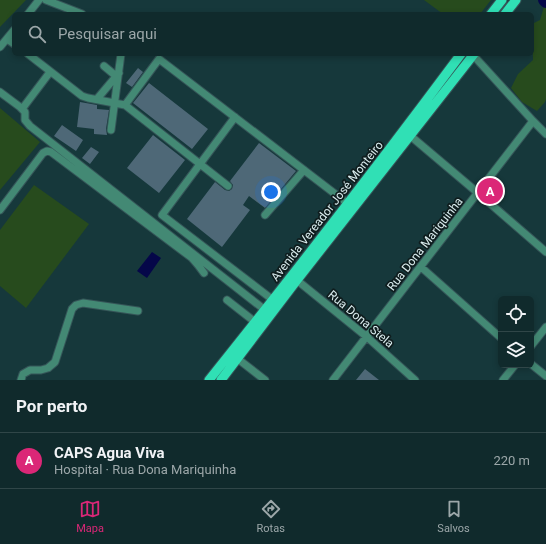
<!DOCTYPE html>
<html lang="pt">
<head>
<meta charset="utf-8">
<style>
  body { margin:0; font-family:Roboto,sans-serif; background:#193234; color:#f1f3f6 }
  .controls { position:absolute; right:12px; bottom:12px; display:grid; overflow:hidden; border-radius:6px; box-shadow:0 2px 6px #0003 }
  .controls button { width:36px; height:36px; display:grid; place-items:center; padding:0; border:0; border-bottom:1px solid #304648; background:#102a2c; color:#f1f3f6; font:20px sans-serif }
  .you { position:absolute; left:271px; top:192px; width:14px; height:14px; margin:-10px; border:3px solid #fff; border-radius:50%; background:#1a73e8; box-shadow:0 0 0 6px #1a73e833 }
  .badge { display:grid; place-items:center; width:26px; height:26px; border-radius:50%; background:#db2777; color:#fff; font-size:13px; font-weight:700 }
  .pin { position:absolute; translate:-50% -50%; border:2px solid #fff; box-shadow:0 1px 4px #0006 }
  .list { margin:0; padding:0; list-style:none }
  h2 { display:flex; justify-content:space-between; align-items:center; height:52px; margin:0; padding:0 16px; font-size:17px }
  h2 small { font-size:13px; font-weight:400; color:#9ca7a9 }
  .list li { display:grid; grid-template-columns:26px 1fr auto; gap:12px; align-items:center; box-sizing:border-box; height:56px; padding:0 16px; border-top:1px solid #304648 }
  .list b { display:block; font-size:15px; white-space:nowrap }
  .list p { margin:0; font-size:13px; white-space:nowrap; color:#9ca7a9 }
  .list em { font-size:13px; font-style:normal; color:#9ca7a9 }
  .icon { flex:none; width:22px; height:22px; fill:none; stroke:currentColor; stroke-width:2; stroke-linecap:round; stroke-linejoin:round }
  .map { position:relative; flex:none; width:546px; height:380px; overflow:hidden }
  .search { position:absolute; background:#102a2c; box-shadow:0 2px 6px #0003; left:12px; right:12px; top:12px; height:44px; display:flex; align-items:center; gap:10px; box-sizing:border-box; padding:0 14px; border-radius:6px; color:#9ca7a9; font-size:15px }
  .sheet { height:108px; background:#102a2c }
  nav { display:flex; justify-content:space-around; align-items:center; box-sizing:border-box; height:56px; border-top:1px solid #304648; background:#102a2c; font-size:11px; color:#9ca7a9 }
  nav a { display:grid; justify-items:center; gap:2px }
  nav .on { color:#db2777 }
  .map>svg:first-child { display:block }
  .green { fill:#274b1d }
  .water { fill:#050749 }
  .lines { fill:none; stroke-linecap:round; stroke-linejoin:round }
  .river { stroke:#050749; stroke-width:12 }
  .building { fill:#4e6877 }
  .minor-casing { stroke:#355558; stroke-width:9 }
  .major-casing { stroke:#355558; stroke-width:11 }
  .minor { stroke:#438974; stroke-width:7 }
  .major { stroke:#30e0b5; stroke-width:9 }
  .labels { text-anchor:middle; dominant-baseline:central; stroke-width:3.5; stroke-linejoin:round; paint-order:stroke }
  .street-label { font-size:12px; fill:#daecee; stroke:#0f1d1e }
</style>
</head>
<body>
<div class="map">
<svg width="546" height="380" viewBox="0 0 546 380">
  <rect width="100%" height="100%" fill="#16383b"/>
  <path class="green" d="M 0,0 L 26,0 L 0,27 Z
    M 424,0 L 491,0 L 480,14 L 443,14 Z
    M 546,0 L 546,99 L 545,102 L 537,111 L 522,102 L 511,88 L 518,74 L 533,60 L 532,24 L 540,20 Z
    M 0,108 L 40,142 L 0,190 Z
    M 34,185 L 89,224 L 26,308 L 0,286 L 0,230 Z"/>
  <path class="water" d="M 152,252 L 161,258 L 147,278 L 137,271 Z"/>
  <g class="lines">
    <path class="river" d="M 544,0 L 546,2"/>
  </g>
  <path class="building" d="M 138,68 L 143,72 L 132,87 L 126,83 Z
    M 149,83 L 208,129 L 192,149 L 133,103 Z
    M 80,102 L 97,105 L 97,109 L 109,110 L 106,129 L 107,135 L 94,134 L 94,129 L 77,127 Z
    M 62,125 L 83,140 L 76,151 L 54,136 Z
    M 153,135 L 185,160 L 159,193 L 127,168 Z
    M 259,143 L 296,171 L 265,208 L 249,196 L 243,205 L 250,210 L 222,247 L 187,219 L 215,182 L 225,190 L 229,191 L 232,189 L 233,185 L 230,181 Z
    M 91,147 L 99,152 L 90,164 L 82,158 Z
    M 365,369 L 379,380 L 356,380 Z"/>
  <g class="lines">
    <g class="minor-casing">
      <path id="minor" d="M 46,0 L 82,14
        M 28,14 L 39,0
        M 7,39 L 14,44
        M 0,47 L 14,30
        M 28,54 L 82,96 L 88,98 L 125,105 L 228,186
        M 473,55 L 533,121 L 546,134
        M 104,66 L 116,76
        M 0,92 L 20,107 L 25,112 L 25,120 L 30,126 L 265,310
        M 97,99 L 119,73
        M 125,105 L 159,59 L 347,203
        M 22,109 L 50,72
        M 235,117 L 162,215 L 273,300
        M 111,130 L 121,54
        M 407,133 L 478,193 L 546,252
        M 0,210 L 43,153 L 47,151 L 51,152 L 192,258 L 198,265 L 204,273
        M 265,215 L 304,170
        M 421,267 L 501,338
        M 293,277 L 367,337 L 415,380
        M 227,300 L 255,322
        M 531,346 L 546,327
        M 238,359 L 265,380
        M 531,364 L 546,376
        M 21,380 L 23,374 L 30,370 L 41,370 L 48,368 L 55,362 L 72,309 L 76,305 L 83,303 L 138,311
        M 333,380 L 533,121
        M 503,380 L 515,365"/>
    </g>
    <g class="major-casing">
      <path id="major" d="M 491,14 L 502,0
        M 505,14 L 516,0
        M 209,380 C 295,273 379,164 461,54
        M 221,380 L 297,280 L 474,54"/>
    </g>
    <use href="#minor" class="minor"/>
    <use href="#major" class="major"/>
  </g>
  <g class="labels">
    <g class="street-label">
      <text transform="translate(327 211) rotate(-52)">Avenida Vereador José Monteiro</text>
      <text transform="translate(425 244) rotate(-52)">Rua Dona Mariquinha</text>
      <text transform="translate(361 319) rotate(40)">Rua Dona Stela</text>
    </g>
  </g>
</svg>
<div class="controls">
<button><svg class="icon" aria-label="locate" viewBox="0 0 24 24"><circle cx="12" cy="12" r="6"/><path d="M12 2v4M12 18v4M2 12h4M18 12h4"/></svg></button>
<button><svg class="icon" aria-label="layers" viewBox="0 0 24 24"><path d="M12 4l9 5-9 5-9-5zM3 14l9 5 9-5"/></svg></button>
</div>
<div class="you"></div>
<div class="pin badge" style="left:490px;top:191px">A</div>
<div class="search"><svg class="icon" aria-label="search" viewBox="0 0 24 24"><circle cx="10" cy="10" r="6"/><path d="M15 15l6 6"/></svg>Pesquisar aqui</div>
</div>
<section class="sheet">
<h2>Por perto<small></small></h2>
<ul class="list">
<li><span class="badge">A</span><div><b>CAPS Agua Viva</b><p>Hospital · Rua Dona Mariquinha</p></div><em>220 m</em></li>
</ul>
</section>
<nav>
<a class="on"><svg class="icon" aria-label="map" viewBox="0 0 24 24"><path d="M3 6l6-2 6 2 6-2v14l-6 2-6-2-6 2zM9 4v14M15 6v14"/></svg>Mapa</a>
<a><svg class="icon" aria-label="directions" viewBox="0 0 24 24"><path d="M12 3l9 9-9 9-9-9zM9 14v-3h6M13 9l2 2-2 2"/></svg>Rotas</a>
<a><svg class="icon" aria-label="saved" viewBox="0 0 24 24"><path d="M7 4h10v16l-5-4-5 4z"/></svg>Salvos</a>
</nav>
</body>
</html>
